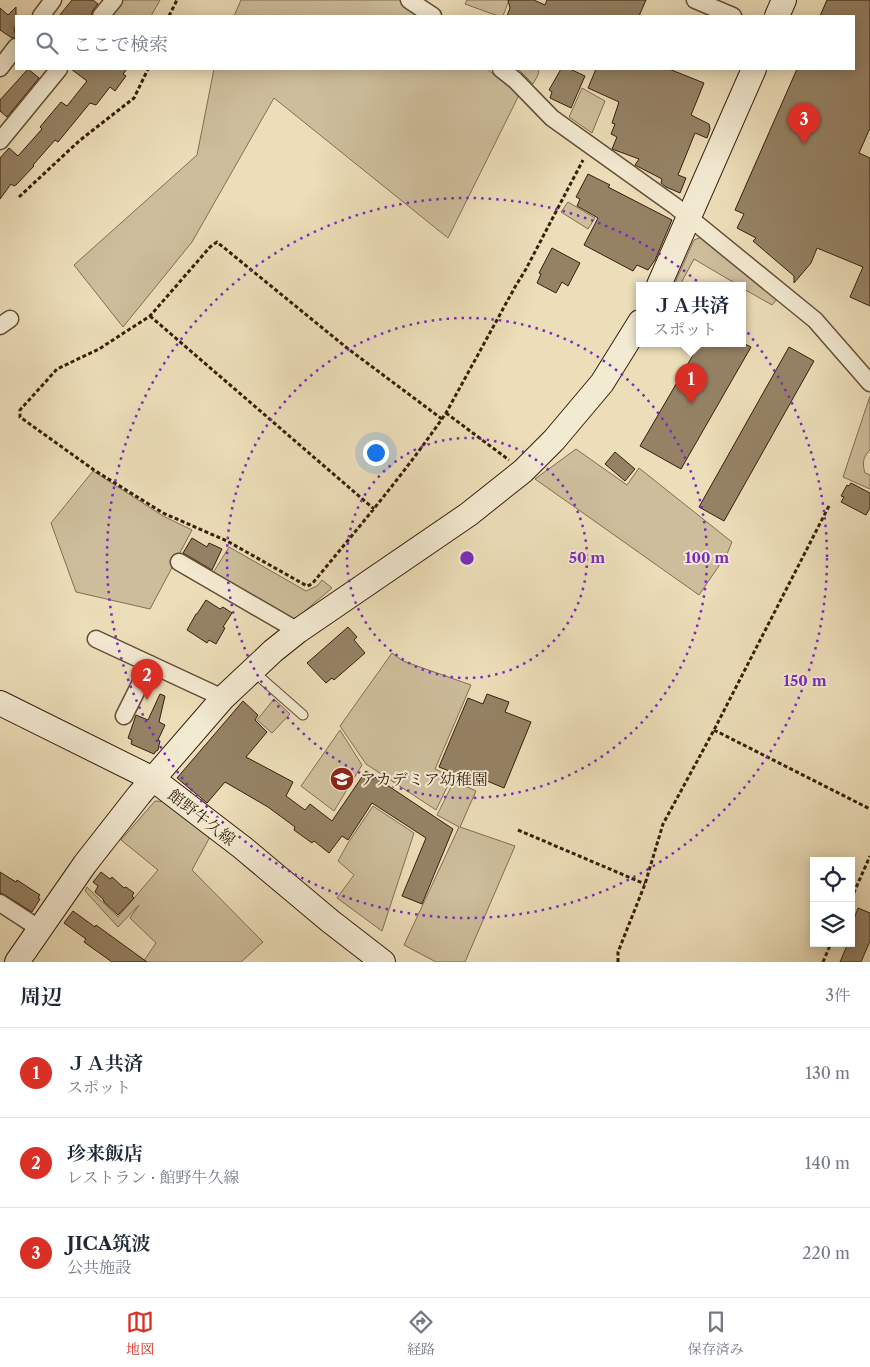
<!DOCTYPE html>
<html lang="ja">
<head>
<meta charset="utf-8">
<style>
  body { margin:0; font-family:"Libre Caslon Text","Noto Serif JP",serif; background:#f2f2f3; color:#1f2937 }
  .controls { position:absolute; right:15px; bottom:15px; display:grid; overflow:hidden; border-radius:0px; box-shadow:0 2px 12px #0003 }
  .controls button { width:45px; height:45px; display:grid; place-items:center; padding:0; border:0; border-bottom:1px solid #e0e1e3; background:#fff; color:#1f2937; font:25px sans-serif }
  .you { position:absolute; left:375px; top:452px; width:18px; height:18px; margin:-12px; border:4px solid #fff; border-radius:50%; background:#1a73e8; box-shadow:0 0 0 8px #1a73e833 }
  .badge { display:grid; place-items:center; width:32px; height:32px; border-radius:50%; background:#d93025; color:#fff; font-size:16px; font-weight:700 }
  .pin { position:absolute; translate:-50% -41px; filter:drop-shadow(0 1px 2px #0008) }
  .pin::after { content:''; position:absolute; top:26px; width:18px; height:15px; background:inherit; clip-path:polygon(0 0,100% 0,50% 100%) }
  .popup { position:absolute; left:636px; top:282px; width:110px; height:65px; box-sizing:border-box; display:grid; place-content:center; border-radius:0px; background:#fff; filter:drop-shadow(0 1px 4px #0005); font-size:16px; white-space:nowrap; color:#747a83 }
  .popup b { font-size:19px; color:#1f2937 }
  .popup::after { content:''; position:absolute; left:50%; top:100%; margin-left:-10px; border:10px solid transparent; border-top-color:#fff }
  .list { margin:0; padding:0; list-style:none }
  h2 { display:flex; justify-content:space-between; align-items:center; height:65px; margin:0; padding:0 20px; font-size:21px }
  h2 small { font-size:16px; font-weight:400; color:#747a83 }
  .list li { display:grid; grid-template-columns:32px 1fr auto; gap:15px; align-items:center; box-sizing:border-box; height:90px; padding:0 20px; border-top:1px solid #e0e1e3 }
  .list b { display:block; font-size:19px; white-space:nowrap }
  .list p { margin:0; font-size:16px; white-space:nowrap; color:#747a83 }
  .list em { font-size:16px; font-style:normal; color:#747a83 }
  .icon { flex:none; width:28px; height:28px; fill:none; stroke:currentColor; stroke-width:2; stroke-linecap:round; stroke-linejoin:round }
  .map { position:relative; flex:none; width:870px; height:962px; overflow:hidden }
  .search { position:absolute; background:#fff; box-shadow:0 2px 12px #0003; left:15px; right:15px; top:15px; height:55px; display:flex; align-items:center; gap:12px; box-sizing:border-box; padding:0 18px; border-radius:0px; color:#747a83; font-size:19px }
  .sheet { height:335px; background:#fff }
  nav { display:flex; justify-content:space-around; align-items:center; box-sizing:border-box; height:70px; border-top:1px solid #e0e1e3; background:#fff; font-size:14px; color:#747a83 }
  nav a { display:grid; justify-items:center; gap:2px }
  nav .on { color:#d93025 }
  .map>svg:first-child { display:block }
  .green { fill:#cdbd9b; stroke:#826e52 }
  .building { fill:#958265; stroke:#361e0a }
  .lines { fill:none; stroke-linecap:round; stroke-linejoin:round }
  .lane-casing { stroke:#644e36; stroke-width:11 }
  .street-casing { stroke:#644e36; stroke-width:19 }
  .secondary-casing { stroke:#361e0a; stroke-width:26 }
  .path { stroke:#361e0a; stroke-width:3; stroke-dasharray:4 2.5; stroke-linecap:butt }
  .lane { stroke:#f3ead2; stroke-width:9 }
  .street { stroke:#f3ead2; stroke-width:16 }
  .secondary { stroke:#f3ead2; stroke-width:24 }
  .ring { fill:none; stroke:#7b2cbf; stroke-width:2.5; stroke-dasharray:2.5 5 }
  .labels { text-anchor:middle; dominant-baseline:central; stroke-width:4; stroke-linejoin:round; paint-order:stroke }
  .poi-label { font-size:16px; fill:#361e0a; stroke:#f3ead2; text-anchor:start }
  .street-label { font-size:16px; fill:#361e0a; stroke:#f3ead2 }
  .centre { fill:#7b2cbf; stroke:#f3ead2; stroke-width:2.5 }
  .ring-label { font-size:15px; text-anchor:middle; font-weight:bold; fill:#7b2cbf; stroke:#f3ead2; stroke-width:4; stroke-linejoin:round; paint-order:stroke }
</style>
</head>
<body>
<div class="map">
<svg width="870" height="962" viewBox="0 0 870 962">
  <rect width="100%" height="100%" fill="#ecdeb9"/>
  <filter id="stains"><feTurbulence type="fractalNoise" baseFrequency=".004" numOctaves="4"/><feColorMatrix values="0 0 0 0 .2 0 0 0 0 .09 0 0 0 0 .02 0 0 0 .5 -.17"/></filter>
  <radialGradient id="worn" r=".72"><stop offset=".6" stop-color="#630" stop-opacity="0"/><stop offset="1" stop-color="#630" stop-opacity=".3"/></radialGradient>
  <path class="green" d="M 119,0 L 160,0 L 151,16 L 107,16 Z
    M 241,0 L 405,0 L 425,16 L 234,16 Z
    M 467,0 L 509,0 L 503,16 L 498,16 L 465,4 Z
    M 214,69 L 487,69 L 519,95 L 448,238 L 274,98 L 192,242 L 123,327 L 74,265 L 197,155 Z
    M 518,69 L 539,69 L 538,75 L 533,84 Z
    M 582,88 L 605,101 L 592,133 L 569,117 Z
    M 568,202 L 595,218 L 588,229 L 561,212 Z
    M 704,236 L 778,298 L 772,305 L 742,288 L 742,285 L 738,285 L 694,259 L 680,285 L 674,285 L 694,240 Z
    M 870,396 L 870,450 C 863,457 862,463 865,473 L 870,475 L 870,489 L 843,477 Z
    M 576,449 L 627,485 L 639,468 L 732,542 L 727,554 L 699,595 L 535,479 Z
    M 93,471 L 163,516 L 192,530 L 150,609 L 76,592 L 51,523 Z
    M 229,547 L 306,591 L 317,586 L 322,580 L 332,588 L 293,621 L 213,573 Z
    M 392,653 L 403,661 L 471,685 L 435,769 L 452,777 L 436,810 L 366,764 L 340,726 Z
    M 274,699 L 290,714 L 272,733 L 257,720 Z
    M 340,730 L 362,765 L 334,811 L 301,786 Z
    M 454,781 L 476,791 L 460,827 L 515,846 L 465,962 L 436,962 L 404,945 L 459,827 L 437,815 Z
    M 155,801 L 171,802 L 211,835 L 192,870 L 263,942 L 241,962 L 143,962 L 156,943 L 130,918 L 139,905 L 118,927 L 85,891 L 87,887 L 118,917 L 158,870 L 121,840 Z
    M 373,806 L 414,833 L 382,931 L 337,898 L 354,875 L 338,861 L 348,843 Z"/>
  <path class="building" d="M 72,0 L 93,0 L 98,4 L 93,10 L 91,16 L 59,16 Z
    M 508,0 L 534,0 L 545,5 L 547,0 L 646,0 L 639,16 L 507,16 L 510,8 Z
    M 827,0 L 870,0 L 870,128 L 859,153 L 870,158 L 870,306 L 850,297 L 863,267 L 817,248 L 811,263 L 794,283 L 794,276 L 753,241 L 756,238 L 737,228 L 744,214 L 735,210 L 797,69 L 854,69 L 854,16 L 820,16 Z
    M 16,7 L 16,25 L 14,29 L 16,37 L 12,38 L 0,30 L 0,8 L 8,15 Z
    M 28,69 L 39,78 L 7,117 L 0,111 L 0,100 Z
    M 71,69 L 127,69 L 123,74 L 126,76 L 115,91 L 110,87 L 96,105 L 90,103 L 58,142 L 55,140 L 33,165 L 34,166 L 16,185 L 14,186 L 11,184 L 0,199 L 0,158 L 9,148 L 18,156 L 42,129 L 40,127 L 61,102 L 67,106 L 87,81 Z
    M 561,69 L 570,69 L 585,76 L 571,108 L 550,98 L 552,92 L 549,90 Z
    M 596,69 L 669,69 L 704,83 L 691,115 L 709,124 L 710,129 L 707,138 L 695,133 L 678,175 L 686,178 L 680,193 L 666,187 L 661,183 L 662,179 L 635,165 L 639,159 L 612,149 L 617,137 L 611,134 L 615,124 L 612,123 L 619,102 L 588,88 Z
    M 588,174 L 610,185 L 608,187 L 672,220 L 655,260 L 648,270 L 637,265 L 633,271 L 584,245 L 598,218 L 577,206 L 580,199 L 576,197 Z
    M 552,248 L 580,263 L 568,286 L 562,282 L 556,293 L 537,283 L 541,274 L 539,273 Z
    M 700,343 L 743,343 L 751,347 L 681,469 L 640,446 Z
    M 789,347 L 814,361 L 724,521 L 699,507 Z
    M 615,452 L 635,469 L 625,481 L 605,464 Z
    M 851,483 L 870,493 L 870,508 L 866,515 L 841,502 L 844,497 L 841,496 L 847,485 L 849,486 Z
    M 192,538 L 207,547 L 209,543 L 222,549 L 212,570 L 183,553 Z
    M 206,600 L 220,609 L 223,607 L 232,613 L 223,627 L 225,628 L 216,644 L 209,640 L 207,643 L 187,630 L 196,614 L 197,614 Z
    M 348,627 L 357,637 L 354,640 L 365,653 L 334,680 L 332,678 L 326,683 L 307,663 Z
    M 160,694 L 165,696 L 159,722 L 165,725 L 158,740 L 160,741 L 158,750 L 156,751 L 154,754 L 131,744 L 132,740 L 128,738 L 136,715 L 148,720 Z
    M 487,694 L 509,702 L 505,712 L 531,722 L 504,788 L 468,773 L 466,778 L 439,767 L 468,698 L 483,704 Z
    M 243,701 L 258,715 L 255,720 L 267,732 L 246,757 L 293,782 L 286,796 L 305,810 L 310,804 L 332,821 L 366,771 L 453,829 L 422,904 L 402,896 L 426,838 L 372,803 L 348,840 L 342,836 L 329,853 L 314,841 L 312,843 L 294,830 L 295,827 L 268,807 L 225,782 L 207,803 L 177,778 Z
    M 0,872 L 16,882 L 17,880 L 40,895 L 38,898 L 40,899 L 32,912 L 5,895 L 0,893 Z
    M 101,872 L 110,879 L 112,877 L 124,888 L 126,887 L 134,893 L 132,896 L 134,898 L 118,915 L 104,902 L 103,899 L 95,892 L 98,886 L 93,882 Z
    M 858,908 L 870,913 L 870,941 L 861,962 L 840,962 L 848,943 L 851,943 L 851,927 Z
    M 73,911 L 95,927 L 96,925 L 147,962 L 112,962 L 84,942 L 86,939 L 64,923 Z"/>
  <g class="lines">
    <g class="lane-casing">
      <path id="lane" d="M 254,669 L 262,679 L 303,715"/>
    </g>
    <g class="street-casing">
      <path id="street" d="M 409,0 L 433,16
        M 695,0 L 733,16
        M 41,16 L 53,0
        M 101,16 L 114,0
        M 0,68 L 16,47
        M 501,69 L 515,80 L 552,118 L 675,206 L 815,320 L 870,383
        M 0,141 L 59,69
        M 0,326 L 10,319
        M 179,562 L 298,631
        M 96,639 L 223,698
        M 124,716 L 150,664
        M 0,903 L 40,929"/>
    </g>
    <g class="secondary-casing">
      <path id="secondary" d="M 777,16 L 784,0
        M 659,285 L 754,69
        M 0,703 L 153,779 L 243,848 L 330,921 L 383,962
        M 17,962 L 85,864 L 139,795 L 223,698 L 273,651 L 298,631 L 469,514 L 523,471 L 554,440 L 602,383 L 640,322"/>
    </g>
    <path class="path" d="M 169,16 L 177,0
      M 19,197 L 79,141 L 134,98 L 148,69
      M 150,316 L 374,509
      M 446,413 L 509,460
      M 442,419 L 347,348 L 217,242 L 210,247 L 150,316 L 99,349 L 57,369 L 20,410 L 20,417 L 94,470 L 163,513 L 227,541 L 307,586 L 312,584 C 358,528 405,473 446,413 L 515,287 L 526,269 L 583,160
      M 714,730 L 870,809
      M 518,830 L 645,884
      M 851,899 L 870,856
      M 618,962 L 618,952 L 645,884 L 663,824 L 714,730 L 830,504
      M 823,962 L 831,943"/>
    <use href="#lane" class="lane"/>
    <use href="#street" class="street"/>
    <use href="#secondary" class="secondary"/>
  </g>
  <g class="ring">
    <circle cx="467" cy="558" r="120"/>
    <circle cx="467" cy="558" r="240"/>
    <circle cx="467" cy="558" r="360"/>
  </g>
  <defs>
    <g id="school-disc" transform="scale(1.25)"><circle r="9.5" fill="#8f2418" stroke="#f3ead2"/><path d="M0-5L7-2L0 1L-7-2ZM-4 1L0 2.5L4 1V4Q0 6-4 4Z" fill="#fff"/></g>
  </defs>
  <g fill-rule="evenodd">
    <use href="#school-disc" x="342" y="779"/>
  </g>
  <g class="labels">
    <g class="poi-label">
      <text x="360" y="779">アカデミア幼稚園</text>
    </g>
    <g class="street-label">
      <text transform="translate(202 817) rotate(38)">館野牛久線</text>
    </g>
  </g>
  <circle cx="467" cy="558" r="8" class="centre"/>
  <g class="ring-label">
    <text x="587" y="563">50 m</text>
    <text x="707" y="563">100 m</text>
    <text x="805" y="686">150 m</text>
  </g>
  <rect width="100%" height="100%" filter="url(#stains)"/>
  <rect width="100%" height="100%" fill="url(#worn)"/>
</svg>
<div class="controls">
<button><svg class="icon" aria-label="locate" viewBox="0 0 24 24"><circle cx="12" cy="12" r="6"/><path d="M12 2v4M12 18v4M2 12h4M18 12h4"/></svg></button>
<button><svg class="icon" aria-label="layers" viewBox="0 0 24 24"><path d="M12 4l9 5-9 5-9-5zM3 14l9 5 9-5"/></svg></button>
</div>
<div class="you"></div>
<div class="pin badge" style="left:691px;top:404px">1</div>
<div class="popup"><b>ＪＡ共済</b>スポット</div>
<div class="pin badge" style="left:147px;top:700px">2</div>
<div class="pin badge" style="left:804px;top:144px">3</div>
<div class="search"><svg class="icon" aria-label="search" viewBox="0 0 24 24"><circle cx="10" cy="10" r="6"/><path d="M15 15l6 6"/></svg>ここで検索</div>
</div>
<section class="sheet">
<h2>周辺<small>3件</small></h2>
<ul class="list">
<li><span class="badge">1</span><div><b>ＪＡ共済</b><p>スポット</p></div><em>130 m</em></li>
<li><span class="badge">2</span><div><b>珍来飯店</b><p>レストラン · 館野牛久線</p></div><em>140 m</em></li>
<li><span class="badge">3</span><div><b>JICA筑波</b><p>公共施設</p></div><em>220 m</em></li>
</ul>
</section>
<nav>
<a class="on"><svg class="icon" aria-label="map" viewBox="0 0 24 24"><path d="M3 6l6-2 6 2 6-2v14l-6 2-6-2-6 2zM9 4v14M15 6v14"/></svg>地図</a>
<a><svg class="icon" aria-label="directions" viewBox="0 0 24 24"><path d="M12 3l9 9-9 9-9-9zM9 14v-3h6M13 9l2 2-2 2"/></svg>経路</a>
<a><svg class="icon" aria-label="saved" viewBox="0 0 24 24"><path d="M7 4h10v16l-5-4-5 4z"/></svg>保存済み</a>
</nav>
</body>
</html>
